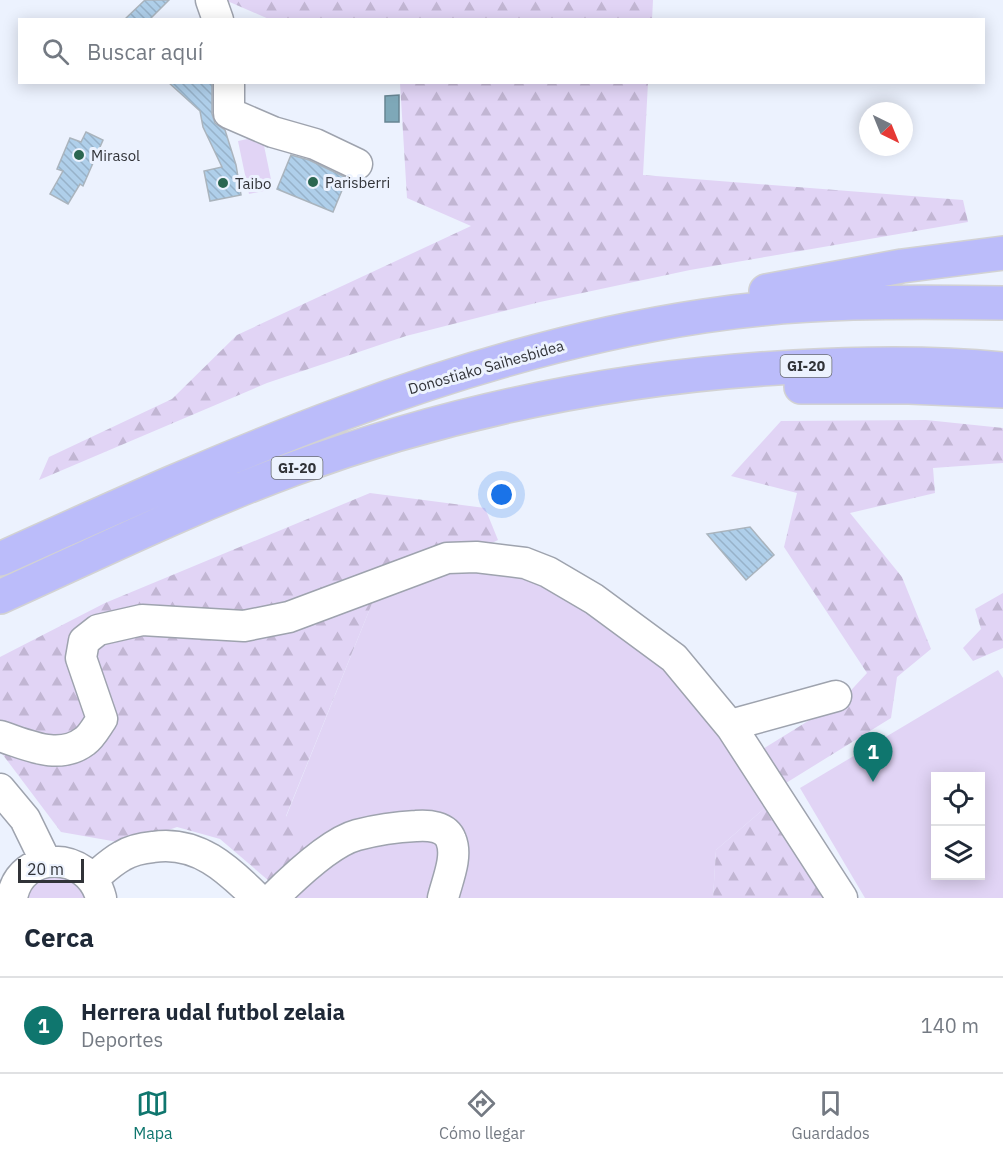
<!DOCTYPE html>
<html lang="es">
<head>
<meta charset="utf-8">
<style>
  body { margin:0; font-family:"IBM Plex Sans",sans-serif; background:#f2f2f3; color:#1f2937 }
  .controls { position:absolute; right:18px; bottom:18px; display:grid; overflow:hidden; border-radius:0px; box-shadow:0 3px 15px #0003 }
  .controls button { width:54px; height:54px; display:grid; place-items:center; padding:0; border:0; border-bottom:2px solid #e0e1e3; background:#fff; color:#1f2937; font:30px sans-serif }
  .compass { position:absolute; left:859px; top:102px; width:54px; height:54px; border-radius:50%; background:#fff; box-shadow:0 3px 15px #0003; rotate:137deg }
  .scale { position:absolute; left:18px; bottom:15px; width:66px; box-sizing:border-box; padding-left:6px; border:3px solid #313338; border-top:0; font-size:16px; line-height:21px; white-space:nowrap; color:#313338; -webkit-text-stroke:4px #ecf2fe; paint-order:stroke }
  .you { position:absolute; left:502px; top:495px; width:21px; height:21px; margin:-15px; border:4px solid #fff; border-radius:50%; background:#1a73e8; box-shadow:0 0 0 9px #1a73e833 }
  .badge { display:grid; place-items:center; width:39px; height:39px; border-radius:50%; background:#0f766e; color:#fff; font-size:20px; font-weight:700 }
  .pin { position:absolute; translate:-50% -50px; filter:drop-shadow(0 2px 3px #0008) }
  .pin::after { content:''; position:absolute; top:32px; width:21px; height:18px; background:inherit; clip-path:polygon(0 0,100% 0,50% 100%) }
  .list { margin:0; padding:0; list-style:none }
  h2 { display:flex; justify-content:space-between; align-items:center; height:78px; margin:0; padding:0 24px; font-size:26px }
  h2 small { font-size:20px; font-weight:400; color:#747a83 }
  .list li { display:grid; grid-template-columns:39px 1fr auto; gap:18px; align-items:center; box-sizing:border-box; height:96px; padding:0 24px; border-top:2px solid #e0e1e3 }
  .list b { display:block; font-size:22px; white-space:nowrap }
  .list p { margin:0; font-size:20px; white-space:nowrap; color:#747a83 }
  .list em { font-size:20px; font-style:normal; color:#747a83 }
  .icon { flex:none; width:33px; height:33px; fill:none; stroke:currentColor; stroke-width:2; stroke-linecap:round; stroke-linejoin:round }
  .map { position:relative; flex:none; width:1003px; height:898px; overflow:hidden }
  .search { position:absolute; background:#fff; box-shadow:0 3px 15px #0003; left:18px; right:18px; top:18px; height:66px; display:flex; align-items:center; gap:15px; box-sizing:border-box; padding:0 21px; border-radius:0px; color:#747a83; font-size:22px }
  .sheet { height:174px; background:#fff }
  nav { display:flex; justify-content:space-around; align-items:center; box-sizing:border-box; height:84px; border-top:2px solid #e0e1e3; background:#fff; font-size:16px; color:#747a83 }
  nav a { display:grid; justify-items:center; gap:3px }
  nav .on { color:#0f766e }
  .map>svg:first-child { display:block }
  .green { fill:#e1d4f5; fill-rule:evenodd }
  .forest { fill:url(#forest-firs) }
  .water { fill:#7ea8b8; stroke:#678592; stroke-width:1.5 }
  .building { fill:url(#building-back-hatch); stroke:#aab4bd; stroke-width:1.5 }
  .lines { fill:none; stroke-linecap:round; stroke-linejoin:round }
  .minor-casing { stroke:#9ea3ae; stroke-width:33 }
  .highway-casing { stroke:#d2d2d3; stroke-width:36 }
  .minor { stroke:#fff; stroke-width:30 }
  .highway { stroke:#bbbcfa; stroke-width:33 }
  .poi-dot { fill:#2b6650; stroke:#ecf2fe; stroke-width:2 }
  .labels { text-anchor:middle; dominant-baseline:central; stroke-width:6; stroke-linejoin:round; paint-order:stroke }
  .shield { fill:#ecf2fe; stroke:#696c73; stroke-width:1.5 }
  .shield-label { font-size:14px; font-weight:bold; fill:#313338 }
  .poi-label { font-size:15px; fill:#313338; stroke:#ecf2fe; text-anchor:start }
  .street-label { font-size:15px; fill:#313338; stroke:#ecf2fe }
</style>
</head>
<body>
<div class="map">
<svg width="1003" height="898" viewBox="0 0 1003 898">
  <defs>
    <pattern id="forest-firs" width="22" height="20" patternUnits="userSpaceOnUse" patternTransform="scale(1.5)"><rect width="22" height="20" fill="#e1d4f5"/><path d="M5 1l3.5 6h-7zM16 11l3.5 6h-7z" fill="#c2b6d3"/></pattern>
    <pattern id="building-back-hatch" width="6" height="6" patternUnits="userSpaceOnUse" patternTransform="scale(1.5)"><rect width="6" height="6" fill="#afcfea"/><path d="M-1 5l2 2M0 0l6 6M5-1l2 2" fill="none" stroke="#97b2c9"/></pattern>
  </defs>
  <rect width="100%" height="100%" fill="#ecf2fe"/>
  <path class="green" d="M 262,136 L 273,189 L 249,194 L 238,141 Z
    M 446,565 L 512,570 L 554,587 L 674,669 L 772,802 L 716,850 L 713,898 L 287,898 L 286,817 L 373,601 Z
    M 998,670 L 1003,678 L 1003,898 L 865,898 L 800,788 ZM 980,776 L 980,876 L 936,876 L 936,776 Z
    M 55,875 C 70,880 79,882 86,898 L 26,898 C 31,884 40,878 55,875 Z"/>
  <path class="forest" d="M 225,0 L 653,0 L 652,20 L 271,20 Z
    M 400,83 L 648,83 L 643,175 L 963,200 L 968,222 L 690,270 L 540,302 L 406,336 L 267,383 L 39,480 L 49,457 L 172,399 L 237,335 L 471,226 L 407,198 Z
    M 926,420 L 1003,428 L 1003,463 L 933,468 L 935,493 L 850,513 L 902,577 L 931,649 L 897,677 L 891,718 L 786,783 L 761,750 L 842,700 L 867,673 L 784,547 L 797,493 L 731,476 L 781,421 Z
    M 370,493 L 485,508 L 498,540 L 373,601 L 286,816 L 309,857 L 276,887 L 220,839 L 177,827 L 129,844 L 61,832 L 0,751 L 0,657 L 105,603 Z
    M 1003,593 L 1003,648 L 973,661 L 963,648 L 981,629 L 975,609 Z
    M 772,802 L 833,898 L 713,898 L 716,850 Z"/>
  <path class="water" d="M 399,95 L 399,122 L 385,122 L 385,96 Z"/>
  <path class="building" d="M 145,0 L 169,0 L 149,20 L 124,20 Z
    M 168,82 L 212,82 L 212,114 L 215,123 L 225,130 L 236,165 L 241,195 L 210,201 L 204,171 L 222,167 L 203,127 L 200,111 Z
    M 86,132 L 103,140 L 83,186 L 80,184 L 68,204 L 50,194 L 63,171 L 57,169 L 70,138 L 81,142 Z
    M 291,155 L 309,160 L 347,178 L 333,212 L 277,189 Z
    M 750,527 L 774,555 L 746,580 L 707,534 Z"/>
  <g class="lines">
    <g class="minor-casing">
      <path id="minor" d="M 211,0 L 218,20
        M 229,82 L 229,113 L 273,132 L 315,144 L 357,164
        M 732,728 L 738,723 L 836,696
        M 0,736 C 28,745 59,761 85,741 C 92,736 97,726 102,719 L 81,658 L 84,641 L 98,630 L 142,620 L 244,626 L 289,617 L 447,558 L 476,557 L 525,563 L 548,572 L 594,599 L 674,658 L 732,728 L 842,898
        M 0,789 L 25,819 L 46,862
        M 92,879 C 102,871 111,862 122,856 C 132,850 142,848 153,847 C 197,840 228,869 257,898
        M 12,898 C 20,849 89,850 101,898
        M 273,898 C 292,879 331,842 357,835 C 376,830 396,827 416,826 C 428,825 446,826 451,840 C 458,857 447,881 443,898"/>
    </g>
    <g class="highway-casing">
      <path id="highway" d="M 766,291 L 902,266 L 1003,253
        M 801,387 L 909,387 L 1003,391
        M 0,559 C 226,457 456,353 704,316 C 803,301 903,301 1003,303
        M 0,597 C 97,553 193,506 293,469 C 454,410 623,376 794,367 C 864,363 933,362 1003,369"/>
    </g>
    <use href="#minor" class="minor"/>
    <use href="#highway" class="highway"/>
  </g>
  <g class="poi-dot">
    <circle cx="79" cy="155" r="6"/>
    <circle cx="313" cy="182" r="6"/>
    <circle cx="223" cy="183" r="6"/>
  </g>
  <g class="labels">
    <g class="shield">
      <rect x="780.5" y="355" width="51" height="22" rx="4.5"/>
      <rect x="271.5" y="457" width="51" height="22" rx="4.5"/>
    </g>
    <g class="shield-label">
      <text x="806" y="366">GI-20</text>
      <text x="297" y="468">GI-20</text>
    </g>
    <g class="poi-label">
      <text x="91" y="155">Mirasol</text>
      <text x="325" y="182">Parisberri</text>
      <text x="235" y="183">Taibo</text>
    </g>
    <g class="street-label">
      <text transform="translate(486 367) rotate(-16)">Donostiako Saihesbidea</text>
    </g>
  </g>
</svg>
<div class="controls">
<button><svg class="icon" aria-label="locate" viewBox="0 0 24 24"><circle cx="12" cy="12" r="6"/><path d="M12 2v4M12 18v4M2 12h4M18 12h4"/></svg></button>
<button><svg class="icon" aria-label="layers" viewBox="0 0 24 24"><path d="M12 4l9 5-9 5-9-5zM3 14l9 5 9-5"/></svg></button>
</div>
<svg class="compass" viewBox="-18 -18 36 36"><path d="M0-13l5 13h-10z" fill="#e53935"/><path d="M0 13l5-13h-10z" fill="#747a83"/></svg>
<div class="scale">20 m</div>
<div class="you"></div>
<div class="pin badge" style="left:873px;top:782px">1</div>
<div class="search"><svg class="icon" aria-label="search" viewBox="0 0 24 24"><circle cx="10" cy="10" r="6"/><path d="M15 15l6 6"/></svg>Buscar aquí</div>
</div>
<section class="sheet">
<h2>Cerca<small></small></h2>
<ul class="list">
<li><span class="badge">1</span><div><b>Herrera udal futbol zelaia</b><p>Deportes</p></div><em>140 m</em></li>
</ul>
</section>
<nav>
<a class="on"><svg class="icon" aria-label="map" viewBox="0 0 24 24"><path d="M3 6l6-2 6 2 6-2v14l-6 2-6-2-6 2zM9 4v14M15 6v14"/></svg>Mapa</a>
<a><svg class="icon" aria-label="directions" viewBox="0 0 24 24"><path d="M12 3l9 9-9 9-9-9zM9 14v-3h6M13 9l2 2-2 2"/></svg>Cómo llegar</a>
<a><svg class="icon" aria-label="saved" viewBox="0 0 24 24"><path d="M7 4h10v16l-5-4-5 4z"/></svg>Guardados</a>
</nav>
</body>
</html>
